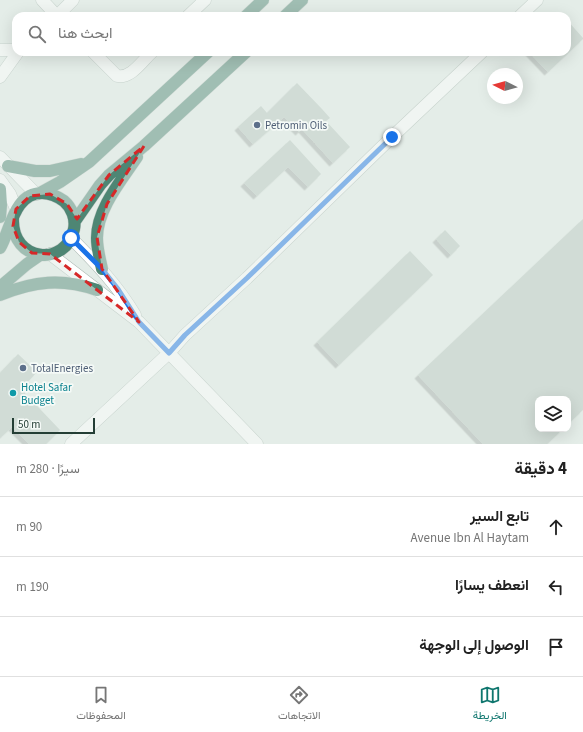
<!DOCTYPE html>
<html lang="ar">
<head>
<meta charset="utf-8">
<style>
  body { margin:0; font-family:"Source Sans 3",Vazirmatn,sans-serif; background:#f2f2f2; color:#222; direction:rtl }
  .controls { position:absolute; right:12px; bottom:12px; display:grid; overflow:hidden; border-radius:8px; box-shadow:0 4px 16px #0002 }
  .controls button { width:36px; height:36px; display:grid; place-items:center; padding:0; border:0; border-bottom:1px solid #e0e0e0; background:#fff; color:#222; font:20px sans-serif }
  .compass { position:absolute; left:487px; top:68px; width:36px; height:36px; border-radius:50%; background:#fff; box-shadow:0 4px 16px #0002; rotate:275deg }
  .scale { position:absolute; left:12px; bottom:10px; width:83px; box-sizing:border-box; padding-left:4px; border:2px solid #243e35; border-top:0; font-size:11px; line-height:14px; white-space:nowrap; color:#243e35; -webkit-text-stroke:3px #f5faf7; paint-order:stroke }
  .stop { position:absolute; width:12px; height:12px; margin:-9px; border:3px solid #1a73e8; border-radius:50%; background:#fff }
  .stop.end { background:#1a73e8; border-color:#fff; box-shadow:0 1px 4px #0008 }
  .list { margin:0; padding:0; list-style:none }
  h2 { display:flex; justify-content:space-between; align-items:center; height:52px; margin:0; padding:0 16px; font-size:17px }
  h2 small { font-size:13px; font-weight:400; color:#767676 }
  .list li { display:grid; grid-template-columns:26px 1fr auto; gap:12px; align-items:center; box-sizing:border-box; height:60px; padding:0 16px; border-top:1px solid #e0e0e0 }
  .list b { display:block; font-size:15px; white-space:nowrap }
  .list p { margin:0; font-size:13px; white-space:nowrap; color:#767676 }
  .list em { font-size:13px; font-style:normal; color:#767676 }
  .icon { flex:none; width:22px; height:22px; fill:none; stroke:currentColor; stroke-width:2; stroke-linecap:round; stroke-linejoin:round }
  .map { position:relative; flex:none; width:583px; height:444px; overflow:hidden; direction:ltr }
  .search { position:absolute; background:#fff; box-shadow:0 4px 16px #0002; left:12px; right:12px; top:12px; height:44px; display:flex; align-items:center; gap:10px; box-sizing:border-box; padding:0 14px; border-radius:12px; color:#767676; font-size:15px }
  .sheet { height:232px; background:#fff }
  nav { display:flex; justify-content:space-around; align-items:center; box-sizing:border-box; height:56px; border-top:1px solid #e0e0e0; background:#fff; font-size:11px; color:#767676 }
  nav a { display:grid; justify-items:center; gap:2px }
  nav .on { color:#0f766e }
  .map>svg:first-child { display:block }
  .building { fill:#bac8c1; filter:url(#shadow) }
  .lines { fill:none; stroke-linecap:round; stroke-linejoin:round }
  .minor-casing { stroke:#a7b5af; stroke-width:13 }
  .tertiary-casing { stroke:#a7b5af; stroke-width:13 }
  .trunk-casing { stroke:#c2c9c6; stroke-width:13 }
  .minor { stroke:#fff; stroke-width:12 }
  .tertiary { stroke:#fff; stroke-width:12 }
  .trunk { stroke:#4e8674; stroke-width:12 }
  .route { stroke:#1a73e8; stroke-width:5 }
  .marked { fill:none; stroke:#d62828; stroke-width:3; stroke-dasharray:8 5; stroke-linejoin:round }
  .service-dot { fill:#5c6f8a; stroke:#f5faf7; stroke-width:1.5 }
  .culture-dot { fill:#0f9aa8; stroke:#f5faf7; stroke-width:1.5 }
  .labels { text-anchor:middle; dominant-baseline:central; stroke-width:3.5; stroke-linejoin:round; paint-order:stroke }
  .service-label { font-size:11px; fill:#4e5e75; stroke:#f5faf7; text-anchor:start }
  .culture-label { font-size:11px; fill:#0d838f; stroke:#f5faf7; text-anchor:start }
</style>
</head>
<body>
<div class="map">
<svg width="583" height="444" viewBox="0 0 583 444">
  <defs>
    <filter id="shadow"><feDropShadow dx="-3.5" dy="3.5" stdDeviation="0" flood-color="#0004"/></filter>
  </defs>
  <rect width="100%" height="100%" fill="#e4ede8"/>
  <path class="building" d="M 567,20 L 583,38 L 583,39 L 548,72 L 529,52 L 567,52 Z
    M 297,83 L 322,109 L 330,118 L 326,121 L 350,147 L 333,163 L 302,129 L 299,132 L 284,117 L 253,144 L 238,127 L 261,106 L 267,113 Z
    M 290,140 L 321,174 L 308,187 L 288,167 L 257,196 L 244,183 Z
    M 583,219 L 583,410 L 568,424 L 568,399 L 538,399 L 538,429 L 563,429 L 547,444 L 483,444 L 418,375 Z
    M 445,230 L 460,246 L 451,255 L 436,239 Z
    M 410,251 L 433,275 L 339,365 L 317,342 Z
    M 18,354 L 37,372 L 21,389 L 60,430 L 46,444 L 29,444 L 12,427 L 0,438 L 0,373 Z"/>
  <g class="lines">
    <g class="minor-casing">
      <path id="minor" d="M 42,0 L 57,16
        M 57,16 L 73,0
        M 188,16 L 205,0
        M 520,16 L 537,0
        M 0,50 L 16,50
        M 93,52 L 117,76 C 131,79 142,61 152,52
        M 0,77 L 18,52
        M 71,238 C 95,262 118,286 135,315
        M 50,254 L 139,322 L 257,444
        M 71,444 L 169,353 L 185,335 L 247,278 L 392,137 L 482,52"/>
    </g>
    <g class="tertiary-casing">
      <path id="tertiary" d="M 0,157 L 36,194
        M 0,180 L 10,194 L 16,209"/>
    </g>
    <g class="trunk-casing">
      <path id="trunk" d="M 246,16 L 263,0
        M 285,16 L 302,0
        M 8,166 L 35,171 L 50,171 L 81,164
        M 0,189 L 1,205 L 0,217
        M 40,193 L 60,182 L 89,162 L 208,52
        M 75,221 L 100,185 L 109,175 L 144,146 L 246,52
        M 0,248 C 11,229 14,193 42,193 C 50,193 57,196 64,201 C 72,208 76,219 74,229 C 67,267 11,263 13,218
        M 102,269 C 100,259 97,249 97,238 C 97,209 121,181 137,157
        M 0,287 L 27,264 L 40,255
        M 0,295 C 34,281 62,278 97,290"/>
    </g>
    <use href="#minor" class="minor"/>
    <use href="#tertiary" class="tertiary"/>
    <use href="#trunk" class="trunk"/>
  </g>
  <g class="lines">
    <path class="route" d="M 71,238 L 102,269 L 118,289 L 139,322 L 169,353 L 185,335 L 247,278 L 392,137"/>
  </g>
  <path d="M0 0H583V444H0ZM 144,146 L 107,204 L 97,237 L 102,269 L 139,322 L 50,254 L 32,253 L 19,242 L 13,226 L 16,209 L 30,196 L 50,194 L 67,204 L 77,219 L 109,175 Z" fill="#e4ede8" fill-opacity=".55" fill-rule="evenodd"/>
  <path class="marked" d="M 144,146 L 107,204 L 97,237 L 102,269 L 139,322 L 50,254 L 32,253 L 19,242 L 13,226 L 16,209 L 30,196 L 50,194 L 67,204 L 77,219 L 109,175 Z"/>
  <g class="service-dot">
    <circle cx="257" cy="125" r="4"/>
    <circle cx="23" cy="368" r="4"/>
  </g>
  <circle class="culture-dot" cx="13" cy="393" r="4"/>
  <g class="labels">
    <g class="service-label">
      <text x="265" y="125">Petromin Oils</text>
      <text x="31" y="368">TotalEnergies</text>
    </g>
    <g class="culture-label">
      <text x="21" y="387">Hotel Safar<tspan x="21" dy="13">Budget</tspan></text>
    </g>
  </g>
</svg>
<div class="controls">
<button><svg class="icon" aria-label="layers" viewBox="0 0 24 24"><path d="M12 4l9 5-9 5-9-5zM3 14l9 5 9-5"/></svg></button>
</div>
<svg class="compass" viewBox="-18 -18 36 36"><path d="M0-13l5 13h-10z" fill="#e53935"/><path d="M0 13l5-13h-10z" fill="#767676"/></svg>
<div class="scale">50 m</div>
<div class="stop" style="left:71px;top:238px"></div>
<div class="stop end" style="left:392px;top:137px"></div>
<div class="search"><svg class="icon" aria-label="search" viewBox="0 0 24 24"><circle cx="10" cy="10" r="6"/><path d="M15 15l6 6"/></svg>ابحث هنا</div>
</div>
<section class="sheet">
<h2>4 دقيقة<small>سيرًا · 280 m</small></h2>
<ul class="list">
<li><svg class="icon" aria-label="ahead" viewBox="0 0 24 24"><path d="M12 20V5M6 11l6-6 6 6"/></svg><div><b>تابع السير</b><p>Avenue Ibn Al Haytam</p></div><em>90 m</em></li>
<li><svg class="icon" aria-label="left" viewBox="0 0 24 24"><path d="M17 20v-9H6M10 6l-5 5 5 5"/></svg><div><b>انعطف يسارًا</b></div><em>190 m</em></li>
<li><svg class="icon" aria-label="arrive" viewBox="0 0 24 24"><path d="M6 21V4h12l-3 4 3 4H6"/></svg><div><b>الوصول إلى الوجهة</b></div></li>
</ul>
</section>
<nav>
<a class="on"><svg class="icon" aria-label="map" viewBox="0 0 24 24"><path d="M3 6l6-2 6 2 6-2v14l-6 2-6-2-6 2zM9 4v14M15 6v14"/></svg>الخريطة</a>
<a><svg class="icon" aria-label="directions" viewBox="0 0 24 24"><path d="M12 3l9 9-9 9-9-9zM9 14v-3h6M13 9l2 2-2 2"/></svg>الاتجاهات</a>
<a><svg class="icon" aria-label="saved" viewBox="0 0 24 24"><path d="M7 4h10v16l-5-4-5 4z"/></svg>المحفوظات</a>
</nav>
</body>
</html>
